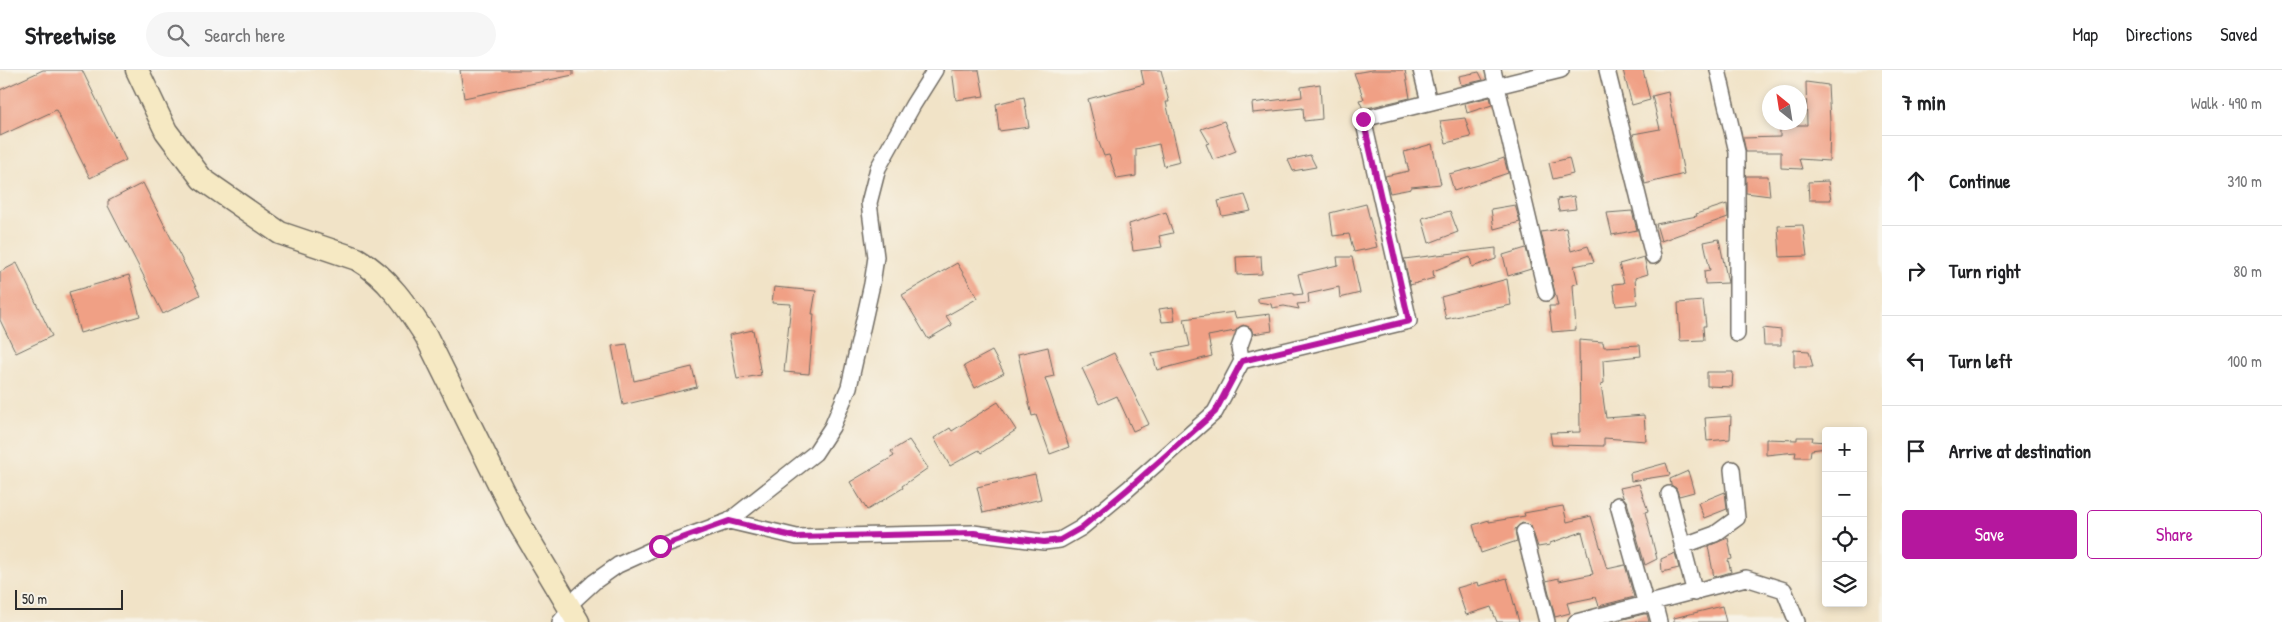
<!DOCTYPE html>
<html lang="en">
<head>
<meta charset="utf-8">
<style>
  body { margin:0; font-family:"Patrick Hand",sans-serif; background:#f6f6f6; color:#202124 }
  .controls { position:absolute; right:15px; bottom:15px; display:grid; overflow:hidden; border-radius:5px; box-shadow:0 2px 8px #0003 }
  .controls button { width:45px; height:45px; display:grid; place-items:center; padding:0; border:0; border-bottom:1px solid #e0e0e0; background:#fff; color:#202124; font:25px sans-serif }
  .compass { position:absolute; left:1762px; top:15px; width:45px; height:45px; border-radius:50%; background:#fff; box-shadow:0 2px 8px #0003; rotate:330deg }
  .scale { position:absolute; left:15px; bottom:12px; width:108px; box-sizing:border-box; padding-left:5px; border:2px solid #2b2b2b; border-top:0; font-size:14px; line-height:18px; white-space:nowrap; color:#2b2b2b; -webkit-text-stroke:4px #f7f3e8; paint-order:stroke }
  .stop { position:absolute; width:15px; height:15px; margin:-11px; border:4px solid #b5179e; border-radius:50%; background:#fff }
  .stop.end { background:#b5179e; border-color:#fff; box-shadow:0 1px 5px #0008 }
  .list { margin:0; padding:0; list-style:none }
  h2 { display:flex; justify-content:space-between; align-items:center; height:65px; margin:0; padding:0 20px; font-size:21px }
  h2 small { font-size:16px; font-weight:400; color:#757577 }
  .list li { display:grid; grid-template-columns:32px 1fr auto; gap:15px; align-items:center; box-sizing:border-box; height:90px; padding:0 20px; border-top:1px solid #e0e0e0 }
  .list b { display:block; font-size:19px; white-space:nowrap }
  .list em { font-size:16px; font-style:normal; color:#757577 }
  .actions { display:flex; gap:10px; padding:15px 20px }
  .actions a { flex:1; padding:11px 0; border:1px solid #b5179e; border-radius:5px; text-align:center; font-size:18px; color:#b5179e }
  .actions .main { background:#b5179e; color:#fff }
  .icon { flex:none; width:28px; height:28px; fill:none; stroke:currentColor; stroke-width:2; stroke-linecap:round; stroke-linejoin:round }
  .map { position:relative; flex:none; width:1882px; height:552px; overflow:hidden }
  header { display:flex; align-items:center; gap:30px; box-sizing:border-box; height:70px; padding:0 25px; background:#fff; border-bottom:1px solid #e0e0e0 }
  header strong { font-size:24px }
  nav { display:flex; gap:28px; margin-inline-start:auto; font-size:18px }
  .search { width:350px; height:45px; background:#f6f6f6; display:flex; align-items:center; gap:12px; box-sizing:border-box; padding:0 18px; border-radius:28px; color:#757577; font-size:19px }
  main { display:flex }
  aside { flex:1; background:#fff }
  .map>svg:first-child { display:block }
  .building { fill:#f0a085 }
  .lines { fill:none; stroke-linecap:round; stroke-linejoin:round }
  .street-casing { stroke:#706b62; stroke-width:18 }
  .secondary-casing { stroke:#706b62; stroke-width:25 }
  .street { stroke:#fff; stroke-width:15 }
  .secondary { stroke:#f6e9c3; stroke-width:22 }
  .route { stroke:#b5179e; stroke-width:6 }
</style>
</head>
<body>
<header>
<strong>Streetwise</strong>
<div class="search"><svg class="icon" aria-label="search" viewBox="0 0 24 24"><circle cx="10" cy="10" r="6"/><path d="M15 15l6 6"/></svg>Search here</div>
<nav><a>Map</a><a>Directions</a><a>Saved</a></nav>
</header>
<main>
<div class="map">
<svg width="1882" height="552" viewBox="0 0 1882 552">
  <rect width="100%" height="100%" fill="#f7f3e8"/>
  <filter id="ink" filterUnits="userSpaceOnUse"><feTurbulence type="fractalNoise" baseFrequency=".02" numOctaves="2"/><feDisplacementMap in="SourceGraphic" scale="10" xChannelSelector="R" yChannelSelector="G"/><feConvolveMatrix kernelMatrix="1 2 1 2 8 2 1 2 1" color-interpolation-filters="sRGB"/></filter>
  <filter id="wash" filterUnits="userSpaceOnUse"><feTurbulence type="fractalNoise" baseFrequency=".0096" numOctaves="4" result="noise"/><feDisplacementMap in="SourceGraphic" scale="20" xChannelSelector="R" yChannelSelector="G"/><feGaussianBlur stdDeviation="1.12" result="paint"/><feColorMatrix in="noise" values="0 0 0 0 0 0 0 0 0 0 0 0 0 0 0 0 0 1.4 0 .05"/><feComposite in="paint" operator="in"/></filter>
  <g filter="url(#wash)">
    <rect width="100%" height="100%" fill="#f1e3c7"/>
    <g id="blocks">
      <path class="building" d="M 43,0 L 82,0 L 126,90 L 90,108 L 56,40 L 0,66 L 0,20 Z
        M 460,0 L 573,0 L 573,5 L 464,28 Z
        M 952,0 L 979,0 L 984,26 L 956,30 Z
        M 1141,0 L 1161,0 L 1169,32 L 1166,32 L 1180,92 L 1164,96 L 1159,74 L 1136,79 L 1136,106 L 1117,109 L 1109,85 L 1104,86 L 1098,70 L 1088,29 L 1144,14 Z
        M 1372,0 L 1405,0 L 1410,28 L 1363,39 L 1359,30 L 1364,29 L 1354,3 Z
        M 1623,0 L 1643,0 L 1650,30 L 1632,35 Z
        M 1479,2 L 1483,10 L 1461,15 L 1459,6 Z
        M 1806,12 L 1828,15 L 1830,51 L 1829,91 L 1799,89 L 1802,99 L 1781,98 L 1781,82 L 1746,82 L 1743,68 L 1780,67 L 1780,55 L 1807,55 Z
        M 1320,14 L 1322,49 L 1304,51 L 1303,38 L 1253,43 L 1252,33 L 1302,27 L 1301,17 Z
        M 1668,22 L 1684,104 L 1645,114 L 1633,64 L 1660,59 L 1652,26 Z
        M 1024,27 L 1029,57 L 999,61 L 996,34 Z
        M 1490,27 L 1492,35 L 1467,43 L 1465,33 Z
        M 1465,48 L 1471,67 L 1446,73 L 1440,51 Z
        M 1224,51 L 1236,81 L 1213,90 L 1206,74 L 1209,73 L 1201,59 Z
        M 1432,74 L 1441,114 L 1411,117 L 1411,119 L 1390,123 L 1385,106 L 1409,101 L 1404,82 Z
        M 1310,85 L 1316,97 L 1293,101 L 1288,90 Z
        M 1504,88 L 1508,103 L 1454,121 L 1449,104 L 1481,96 Z
        M 1569,88 L 1573,104 L 1553,109 L 1549,93 Z
        M 1746,106 L 1768,106 L 1770,126 L 1746,123 Z
        M 1828,111 L 1831,130 L 1809,130 L 1808,112 Z
        M 143,113 L 200,225 L 163,244 L 108,136 L 108,131 Z
        M 1245,125 L 1251,141 L 1222,146 L 1218,131 Z
        M 1574,126 L 1576,139 L 1559,141 L 1557,129 Z
        M 1366,134 L 1377,177 L 1354,182 L 1349,164 L 1333,166 L 1330,143 Z
        M 1727,134 L 1728,147 L 1661,171 L 1656,154 L 1697,146 L 1696,144 Z
        M 1515,135 L 1520,152 L 1494,159 L 1491,139 Z
        M 1450,141 L 1458,162 L 1429,173 L 1422,148 Z
        M 1632,141 L 1637,160 L 1612,165 L 1607,143 Z
        M 1166,142 L 1173,163 L 1159,166 L 1162,177 L 1133,181 L 1129,154 Z
        M 1803,155 L 1807,186 L 1780,187 L 1778,156 Z
        M 1566,158 L 1571,181 L 1588,176 L 1594,192 L 1574,196 L 1578,213 L 1573,215 L 1576,260 L 1552,262 L 1549,236 L 1558,236 L 1541,162 Z
        M 1719,169 L 1728,213 L 1705,214 L 1704,201 L 1710,200 L 1704,172 Z
        M 1496,178 L 1496,189 L 1472,197 L 1470,187 L 1433,201 L 1434,208 L 1410,215 L 1404,189 Z
        M 1526,178 L 1531,199 L 1508,206 L 1503,185 Z
        M 1261,186 L 1262,204 L 1237,205 L 1236,187 Z
        M 1337,187 L 1352,187 L 1360,223 L 1340,228 L 1339,217 L 1308,224 L 1309,233 L 1297,234 L 1299,239 L 1284,236 L 1272,238 L 1271,234 L 1258,232 L 1258,228 L 1294,223 L 1294,225 L 1303,224 L 1298,204 L 1338,195 Z
        M 1644,187 L 1648,204 L 1635,208 L 1637,234 L 1616,236 L 1613,214 L 1624,213 L 1619,194 Z
        M 17,193 L 52,266 L 16,283 L 0,250 L 0,202 Z
        M 957,193 L 978,228 L 946,246 L 952,255 L 928,269 L 902,225 Z
        M 129,205 L 140,246 L 80,263 L 69,222 Z
        M 1507,209 L 1511,235 L 1446,249 L 1441,227 Z
        M 774,217 L 816,221 L 812,244 L 814,244 L 809,304 L 784,302 L 791,234 L 772,233 Z
        M 1703,231 L 1706,256 L 1703,256 L 1704,270 L 1680,271 L 1678,233 Z
        M 1173,237 L 1175,251 L 1162,252 L 1159,239 Z
        M 1234,242 L 1236,248 L 1270,244 L 1272,261 L 1253,264 L 1251,258 L 1243,255 L 1235,261 L 1208,266 L 1212,286 L 1157,300 L 1152,283 L 1190,276 L 1184,249 Z
        M 1763,258 L 1781,260 L 1781,275 L 1764,275 Z
        M 753,260 L 761,305 L 737,309 L 729,265 Z
        M 1579,270 L 1603,272 L 1604,277 L 1640,275 L 1641,286 L 1603,290 L 1604,313 L 1601,314 L 1606,348 L 1644,345 L 1646,371 L 1604,368 L 1604,376 L 1552,375 L 1550,363 L 1580,362 Z
        M 627,274 L 634,311 L 692,297 L 697,317 L 623,335 L 612,276 Z
        M 1048,277 L 1054,306 L 1045,308 L 1069,377 L 1050,384 L 1036,345 L 1032,346 L 1018,284 Z
        M 1794,280 L 1809,281 L 1813,297 L 1794,297 Z
        M 992,281 L 1004,303 L 975,318 L 964,296 Z
        M 1114,283 L 1149,354 L 1133,361 L 1117,326 L 1099,334 L 1082,298 Z
        M 1707,302 L 1733,302 L 1732,317 L 1707,316 Z
        M 998,332 L 1016,360 L 981,383 L 979,380 L 950,396 L 934,368 L 950,358 L 952,361 Z
        M 1731,346 L 1730,369 L 1707,371 L 1705,348 Z
        M 1797,367 L 1813,367 L 1812,371 L 1826,372 L 1826,378 L 1811,380 L 1810,387 L 1795,387 L 1796,382 L 1766,385 L 1766,369 L 1797,370 Z
        M 909,370 L 928,398 L 902,416 L 903,418 L 867,440 L 850,412 L 894,386 L 891,381 Z
        M 1666,393 L 1670,405 L 1631,411 L 1630,403 Z
        M 1688,401 L 1694,422 L 1679,426 L 1676,418 L 1671,415 L 1670,409 Z
        M 1035,404 L 1041,429 L 983,443 L 977,417 Z
        M 1639,414 L 1648,441 L 1645,442 L 1657,489 L 1645,495 L 1627,432 L 1623,427 L 1620,418 Z
        M 1725,422 L 1727,439 L 1704,448 L 1698,433 Z
        M 1563,436 L 1567,452 L 1591,446 L 1607,499 L 1625,495 L 1634,527 L 1599,536 L 1596,527 L 1567,533 L 1570,543 L 1555,547 L 1546,511 L 1559,508 L 1559,511 L 1593,504 L 1582,462 L 1550,473 L 1550,475 L 1538,477 L 1531,456 L 1522,453 L 1515,459 L 1517,471 L 1481,483 L 1473,455 L 1489,450 L 1489,452 L 1525,446 L 1524,443 Z
        M 1728,468 L 1732,489 L 1728,490 L 1731,502 L 1714,507 L 1708,476 Z
        M 1675,483 L 1679,498 L 1662,502 L 1661,489 Z
        M 1507,508 L 1519,552 L 1497,552 L 1491,537 L 1466,545 L 1457,518 L 1478,512 L 1479,516 Z
        M 1722,536 L 1726,552 L 1674,552 L 1674,548 Z
        M 1644,544 L 1647,544 L 1649,552 L 1620,552 L 1620,550 Z"/>
    </g>
  </g>
  <g filter="url(#ink)">
    <use href="#blocks" fill-opacity="0" stroke="#706b62" stroke-width="1"/>
    <g class="lines">
      <g class="street-casing">
        <path id="street" d="M 1421,0 L 1429,32
          M 1493,0 L 1546,223
          M 1607,0 L 1653,186
          M 1718,0 L 1737,82 L 1737,264
          M 1242,291 L 1409,251 L 1363,49 L 1561,0
          M 1669,424 L 1695,523
          M 1618,435 L 1646,535
          M 729,451 L 797,467 L 973,463 L 1044,472 L 1060,470 L 1081,458 L 1128,419 L 1215,342 L 1242,291 L 1239,278 L 1244,264
          M 1524,462 L 1547,552
          M 1682,476 L 1715,464 L 1737,448 L 1732,399
          M 1654,533 L 1659,552
          M 560,552 L 566,545 L 569,535 L 594,512 L 618,495 L 660,476 L 729,451 L 815,383 L 832,357 L 849,317 L 872,214 L 876,187 L 869,133 L 878,98 L 913,35 L 935,0
          M 1576,552 L 1746,508 L 1784,520 L 1797,552"/>
      </g>
      <g class="secondary-casing">
        <path id="secondary" d="M 137,0 L 166,61 L 202,109 L 280,163 L 357,189 C 387,206 408,238 426,266 L 516,448 L 578,552"/>
      </g>
      <use href="#street" class="street"/>
      <use href="#secondary" class="secondary"/>
    </g>
  </g>
  <g class="lines" filter="url(#ink)">
    <path class="route" d="M 660,476 L 729,451 L 796,467 L 974,463 L 1044,472 L 1060,470 L 1081,458 L 1128,419 L 1215,342 L 1242,291 L 1409,251 L 1363,49"/>
  </g>
</svg>
<div class="controls">
<button>+</button>
<button>−</button>
<button><svg class="icon" aria-label="locate" viewBox="0 0 24 24"><circle cx="12" cy="12" r="6"/><path d="M12 2v4M12 18v4M2 12h4M18 12h4"/></svg></button>
<button><svg class="icon" aria-label="layers" viewBox="0 0 24 24"><path d="M12 4l9 5-9 5-9-5zM3 14l9 5 9-5"/></svg></button>
</div>
<svg class="compass" viewBox="-18 -18 36 36"><path d="M0-13l5 13h-10z" fill="#e53935"/><path d="M0 13l5-13h-10z" fill="#757577"/></svg>
<div class="scale">50 m</div>
<div class="stop" style="left:660px;top:476px"></div>
<div class="stop end" style="left:1363px;top:49px"></div>
</div>
<aside>
<h2>7 min<small>Walk · 490 m</small></h2>
<ul class="list">
<li><svg class="icon" aria-label="ahead" viewBox="0 0 24 24"><path d="M12 20V5M6 11l6-6 6 6"/></svg><div><b>Continue</b></div><em>310 m</em></li>
<li><svg class="icon" aria-label="right" viewBox="0 0 24 24"><path d="M7 20v-9h11M14 6l5 5-5 5"/></svg><div><b>Turn right</b></div><em>80 m</em></li>
<li><svg class="icon" aria-label="left" viewBox="0 0 24 24"><path d="M17 20v-9H6M10 6l-5 5 5 5"/></svg><div><b>Turn left</b></div><em>100 m</em></li>
<li><svg class="icon" aria-label="arrive" viewBox="0 0 24 24"><path d="M6 21V4h12l-3 4 3 4H6"/></svg><div><b>Arrive at destination</b></div></li>
</ul>
<div class="actions"><a class="main">Save</a><a>Share</a></div>
</aside>
</main>
</body>
</html>
